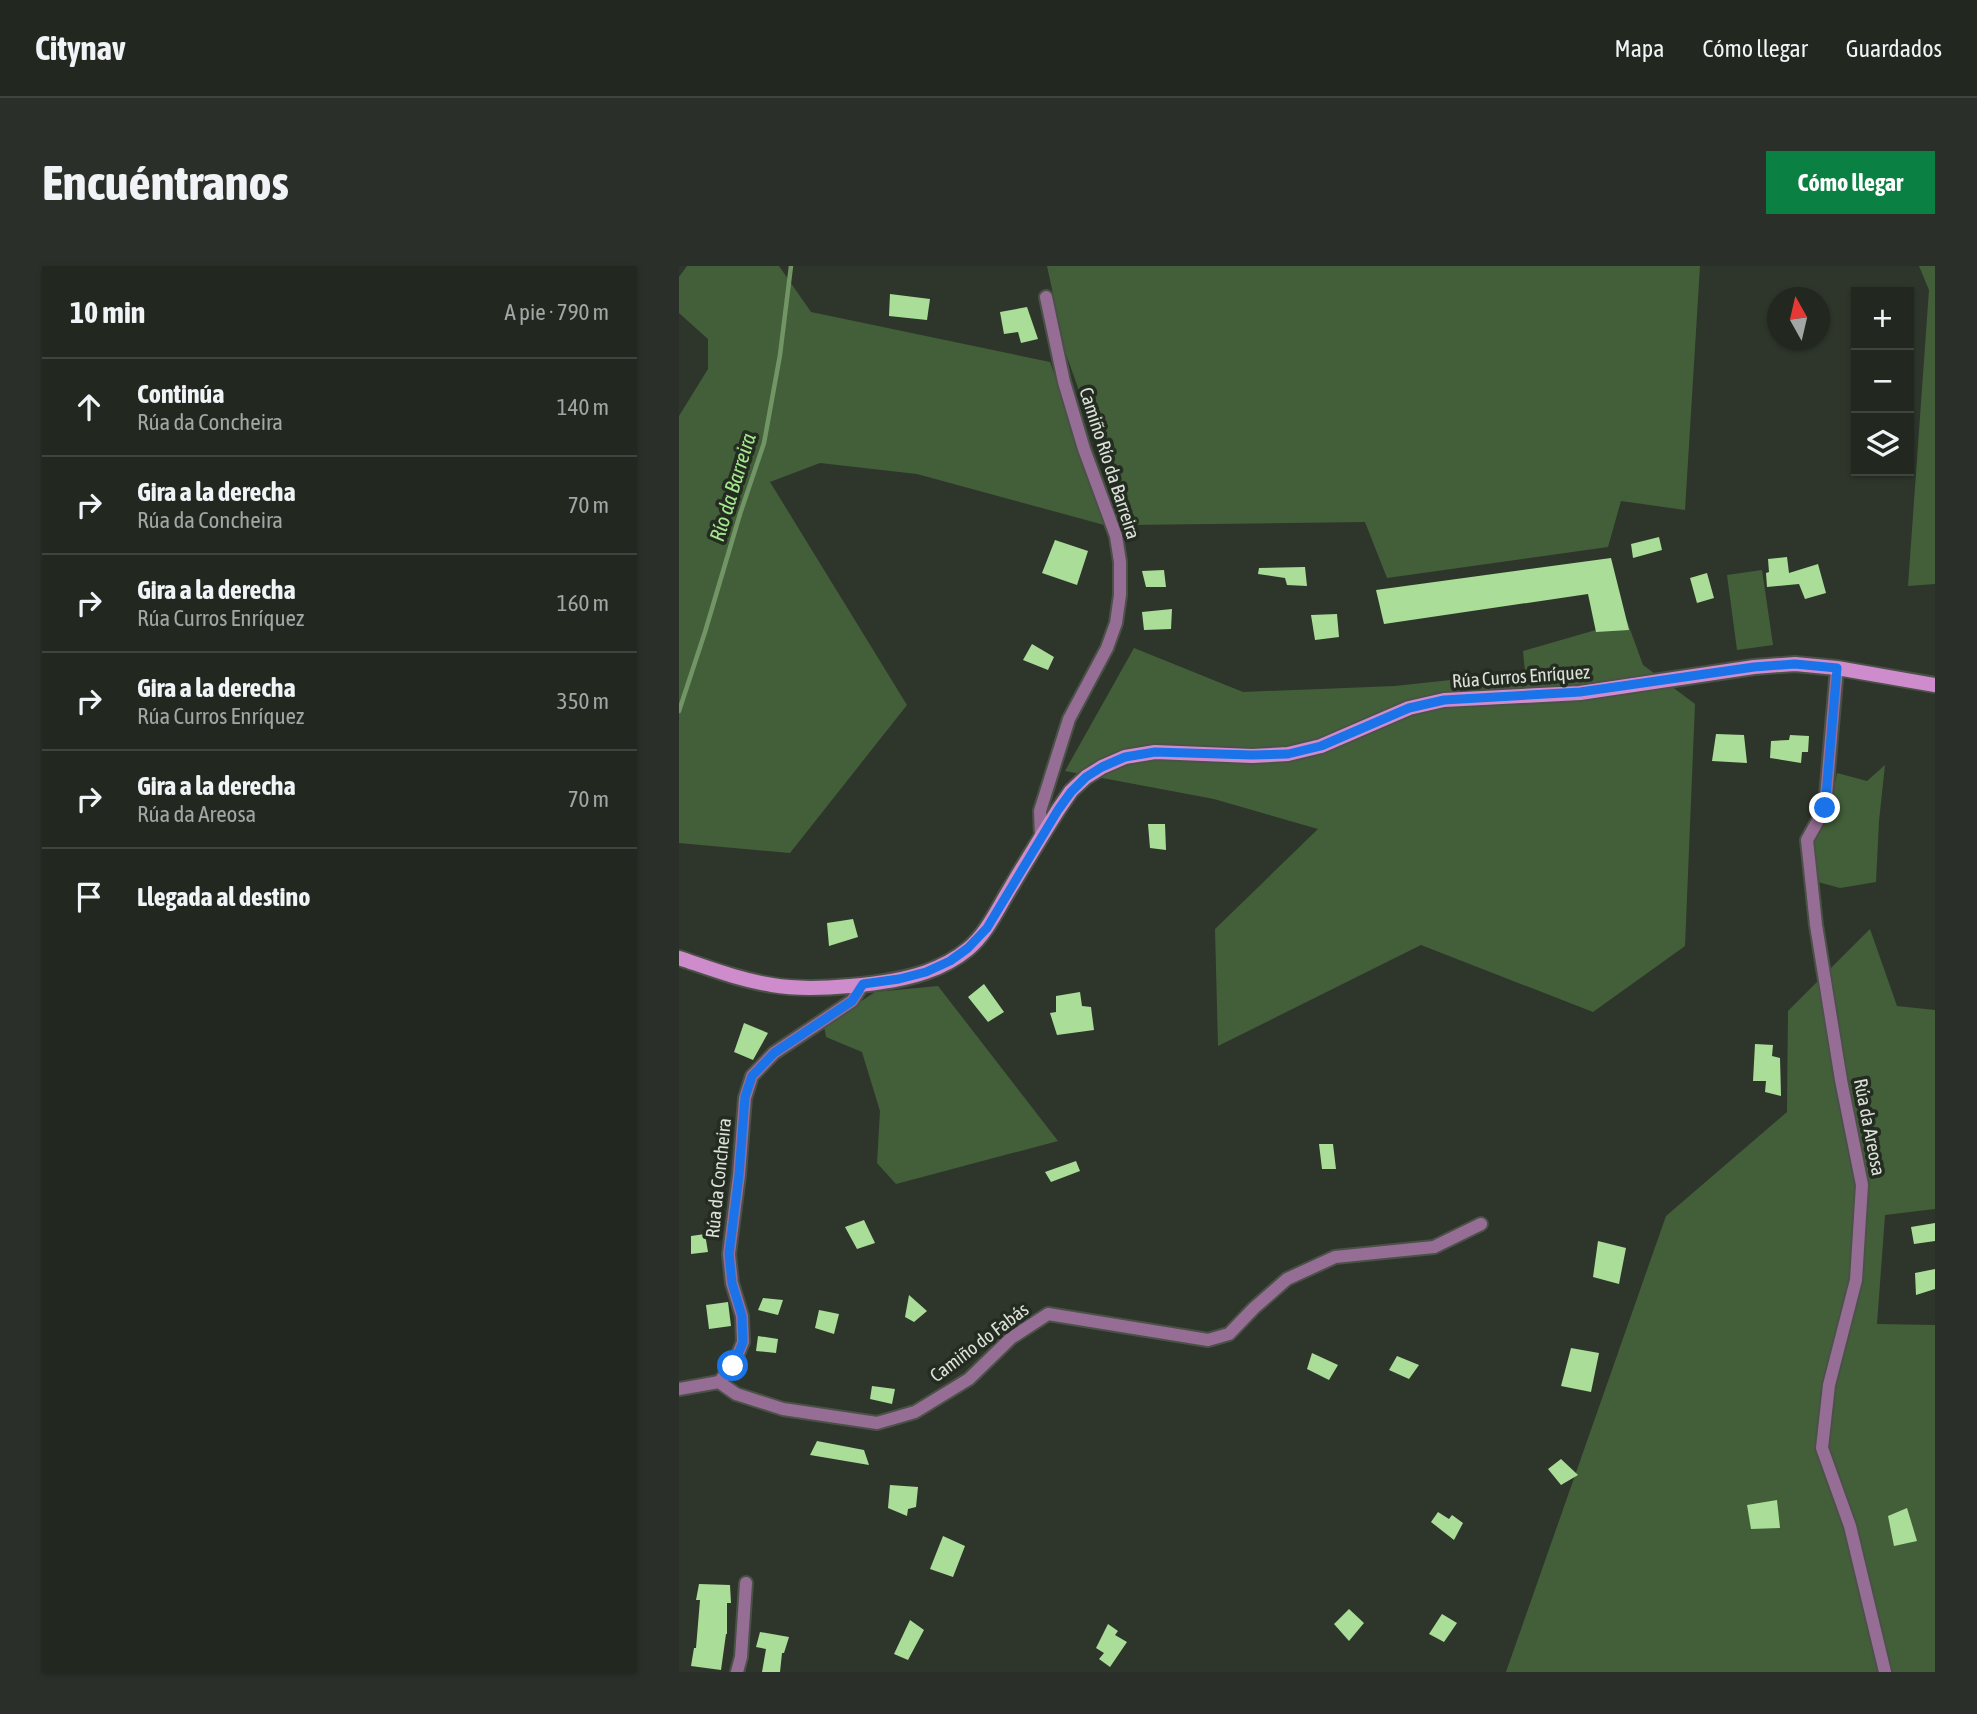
<!DOCTYPE html>
<html lang="es">
<head>
<meta charset="utf-8">
<style>
  body { margin:0; font-family:"Asap Condensed",sans-serif; background:#2a3029; color:#f1f3f6 }
  .controls { position:absolute; right:21px; top:21px; display:grid; overflow:hidden; border-radius:0px; box-shadow:0 2px 5px #0004 }
  .controls button { width:63px; height:63px; display:grid; place-items:center; padding:0; border:0; border-bottom:2px solid #3f443e; background:#222820; color:#f1f3f6; font:35px sans-serif }
  .compass { position:absolute; left:1088px; top:21px; width:63px; height:63px; border-radius:50%; background:#222820; box-shadow:0 2px 5px #0004; rotate:352deg }
  .stop { position:absolute; width:21px; height:21px; margin:-16px; border:5px solid #1a73e8; border-radius:50%; background:#fff }
  .stop.end { background:#1a73e8; border-color:#fff; box-shadow:0 2px 7px #0008 }
  .list { margin:0; padding:0; list-style:none }
  h2 { display:flex; justify-content:space-between; align-items:center; height:91px; margin:0; padding:0 28px; font-size:30px }
  h2 small { font-size:23px; font-weight:400; color:#a2a6a5 }
  .list li { display:grid; grid-template-columns:46px 1fr auto; gap:21px; align-items:center; box-sizing:border-box; height:98px; padding:0 28px; border-top:2px solid #3f443e }
  .list b { display:block; font-size:26px; white-space:nowrap }
  .list p { margin:0; font-size:23px; white-space:nowrap; color:#a2a6a5 }
  .list em { font-size:23px; font-style:normal; color:#a2a6a5 }
  .icon { flex:none; width:38px; height:38px; fill:none; stroke:currentColor; stroke-width:2; stroke-linecap:round; stroke-linejoin:round }
  .map { position:relative; flex:none; width:1256px; height:1406px; overflow:hidden; border-radius:0px }
  header { display:flex; align-items:center; gap:42px; box-sizing:border-box; height:98px; padding:0 35px; background:#222820; border-bottom:2px solid #3f443e }
  header strong { font-size:33px }
  nav { display:flex; gap:38px; margin-inline-start:auto; font-size:24px }
  .intro { display:flex; align-items:center; justify-content:space-between; box-sizing:border-box; height:168px; padding:0 42px }
  h1 { margin:0; font-size:49px }
  .button { padding:18px 32px; border-radius:0px; background:#0b8043; color:#fff; font-size:24px; font-weight:700 }
  main { display:flex; gap:42px; padding:0 42px }
  aside { flex:1; background:#222820; border-radius:0px; box-shadow:0 2px 5px #0004 }
  .map>svg:first-child { display:block }
  .green { fill:#435f3a }
  .lines { fill:none; stroke-linecap:round; stroke-linejoin:round }
  .stream { stroke:#729566; stroke-width:4.5 }
  .building { fill:#aade98 }
  .street-casing { stroke:#4a5147; stroke-width:16 }
  .secondary-casing { stroke:#4a5147; stroke-width:18 }
  .street { stroke:#966d94; stroke-width:12 }
  .secondary { stroke:#ce8ccc; stroke-width:14 }
  .route { stroke:#1a73e8; stroke-width:9 }
  .labels { text-anchor:middle; dominant-baseline:central; stroke-width:7; stroke-linejoin:round; paint-order:stroke }
  .street-label { font-size:19px; fill:#dce1da; stroke:#242c21 }
  .water-label { font-size:21px; font-style:italic; fill:#a5e98e; stroke:#242c21 }
</style>
</head>
<body>
<header>
<strong>Citynav</strong>
<nav><a>Mapa</a><a>Cómo llegar</a><a>Guardados</a></nav>
</header>
<div class="intro"><h1>Encuéntranos</h1><a class="button">Cómo llegar</a></div>
<main>
<aside>
<h2>10 min<small>A pie · 790 m</small></h2>
<ul class="list">
<li><svg class="icon" aria-label="ahead" viewBox="0 0 24 24"><path d="M12 20V5M6 11l6-6 6 6"/></svg><div><b>Continúa</b><p>Rúa da Concheira</p></div><em>140 m</em></li>
<li><svg class="icon" aria-label="right" viewBox="0 0 24 24"><path d="M7 20v-9h11M14 6l5 5-5 5"/></svg><div><b>Gira a la derecha</b><p>Rúa da Concheira</p></div><em>70 m</em></li>
<li><svg class="icon" aria-label="right" viewBox="0 0 24 24"><path d="M7 20v-9h11M14 6l5 5-5 5"/></svg><div><b>Gira a la derecha</b><p>Rúa Curros Enríquez</p></div><em>160 m</em></li>
<li><svg class="icon" aria-label="right" viewBox="0 0 24 24"><path d="M7 20v-9h11M14 6l5 5-5 5"/></svg><div><b>Gira a la derecha</b><p>Rúa Curros Enríquez</p></div><em>350 m</em></li>
<li><svg class="icon" aria-label="right" viewBox="0 0 24 24"><path d="M7 20v-9h11M14 6l5 5-5 5"/></svg><div><b>Gira a la derecha</b><p>Rúa da Areosa</p></div><em>70 m</em></li>
<li><svg class="icon" aria-label="arrive" viewBox="0 0 24 24"><path d="M6 21V4h12l-3 4 3 4H6"/></svg><div><b>Llegada al destino</b></div></li>
</ul>
</aside>
<div class="map">
<svg width="1256" height="1406" viewBox="0 0 1256 1406">
  <rect width="100%" height="100%" fill="#2e362b"/>
  <path class="green" d="M 8,0 L 100,0 L 132,46 L 371,96 L 429,260 L 238,208 L 141,197 L 91,216 L 228,439 L 111,587 L 0,577 L 0,150 L 29,103 L 29,73 L 0,47 L 0,11 Z
    M 368,0 L 1021,0 L 1006,244 L 942,235 L 929,281 L 708,312 L 686,256 L 448,259 L 387,88 Z
    M 1240,0 L 1256,0 L 1256,318 L 1229,320 L 1250,24 Z
    M 1083,304 L 1094,379 L 1058,384 L 1048,309 Z
    M 948,355 L 964,399 L 1016,438 L 1006,680 L 914,746 L 742,679 L 539,780 L 536,663 L 639,563 L 535,533 L 386,505 L 455,382 L 564,426 L 716,420 L 846,406 L 844,385 Z
    M 1206,499 L 1200,555 L 1197,616 L 1161,622 L 1139,616 L 1135,576 L 1151,545 L 1158,507 L 1188,515 Z
    M 1191,663 L 1218,740 L 1256,744 L 1256,943 L 1206,949 L 1198,1058 L 1256,1059 L 1256,1406 L 827,1406 L 987,950 L 1108,846 L 1109,745 Z
    M 259,720 L 379,875 L 217,918 L 198,897 L 201,845 L 183,786 L 147,771 L 145,760 L 196,726 Z"/>
  <g class="lines">
    <path class="stream" d="M 0,445 L 26,366 L 61,248 L 85,177 L 101,89 L 112,0"/>
  </g>
  <path class="building" d="M 211,28 L 251,33 L 248,54 L 210,50 Z
    M 348,41 L 359,73 L 342,77 L 339,66 L 325,68 L 321,46 Z
    M 980,271 L 983,284 L 954,292 L 952,278 Z
    M 376,274 L 409,285 L 398,319 L 363,307 Z
    M 1108,291 L 1110,307 L 1139,298 L 1147,327 L 1126,333 L 1120,318 L 1088,321 L 1087,307 L 1090,306 L 1089,293 Z
    M 932,292 L 950,364 L 917,366 L 909,328 L 705,358 L 697,324 Z
    M 626,301 L 628,320 L 608,319 L 606,312 L 579,308 L 580,302 Z
    M 485,304 L 487,321 L 467,321 L 463,305 Z
    M 1028,307 L 1035,332 L 1018,337 L 1011,312 Z
    M 493,343 L 492,363 L 465,364 L 463,346 Z
    M 658,348 L 660,371 L 636,374 L 632,349 Z
    M 353,378 L 375,391 L 369,404 L 344,394 Z
    M 1037,468 L 1065,469 L 1068,497 L 1033,495 Z
    M 1111,469 L 1130,470 L 1129,486 L 1123,486 L 1122,497 L 1091,492 L 1092,475 L 1110,474 Z
    M 469,558 L 486,558 L 487,584 L 471,582 Z
    M 174,653 L 179,671 L 150,680 L 148,657 Z
    M 305,718 L 325,746 L 309,756 L 289,731 Z
    M 401,726 L 403,740 L 412,741 L 415,764 L 378,769 L 371,747 L 377,746 L 377,730 Z
    M 65,757 L 89,767 L 74,794 L 55,786 Z
    M 1076,778 L 1094,779 L 1093,790 L 1101,792 L 1102,830 L 1086,826 L 1087,815 L 1074,815 Z
    M 640,878 L 654,878 L 657,903 L 643,903 Z
    M 397,895 L 401,905 L 372,916 L 366,906 Z
    M 185,954 L 196,977 L 178,983 L 166,961 Z
    M 1256,957 L 1256,975 L 1235,978 L 1232,961 Z
    M 26,968 L 29,986 L 12,988 L 12,970 Z
    M 919,975 L 947,982 L 940,1018 L 914,1011 Z
    M 1256,1003 L 1256,1023 L 1237,1029 L 1236,1007 Z
    M 230,1029 L 248,1045 L 235,1056 L 226,1051 Z
    M 84,1032 L 104,1034 L 99,1049 L 79,1044 Z
    M 49,1036 L 52,1060 L 30,1063 L 27,1039 Z
    M 140,1044 L 160,1048 L 155,1068 L 136,1062 Z
    M 79,1070 L 99,1073 L 97,1087 L 77,1085 Z
    M 892,1082 L 920,1087 L 912,1126 L 882,1120 Z
    M 633,1087 L 659,1099 L 650,1114 L 628,1103 Z
    M 718,1090 L 740,1099 L 730,1113 L 710,1104 Z
    M 193,1120 L 216,1123 L 213,1138 L 191,1133 Z
    M 138,1175 L 185,1184 L 190,1199 L 131,1189 Z
    M 882,1193 L 899,1209 L 882,1219 L 869,1203 Z
    M 211,1219 L 239,1221 L 237,1241 L 229,1243 L 228,1250 L 209,1242 Z
    M 1098,1234 L 1101,1262 L 1072,1263 L 1068,1239 Z
    M 1228,1242 L 1238,1275 L 1215,1280 L 1209,1250 Z
    M 759,1246 L 770,1253 L 773,1249 L 784,1257 L 775,1274 L 752,1256 Z
    M 264,1270 L 286,1280 L 274,1311 L 251,1303 Z
    M 20,1318 L 51,1319 L 52,1337 L 48,1337 L 48,1368 L 47,1368 L 42,1404 L 12,1400 L 15,1382 L 17,1382 L 21,1334 L 17,1334 Z
    M 670,1343 L 685,1357 L 670,1375 L 655,1358 Z
    M 763,1348 L 778,1357 L 765,1376 L 750,1368 Z
    M 231,1354 L 245,1364 L 229,1394 L 215,1388 Z
    M 429,1358 L 439,1365 L 436,1369 L 448,1376 L 431,1401 L 420,1393 L 425,1387 L 417,1382 Z
    M 81,1366 L 110,1371 L 105,1387 L 103,1387 L 101,1406 L 83,1406 L 87,1383 L 77,1381 Z"/>
  <g class="lines">
    <g class="street-casing">
      <path id="street" d="M 1158,402 L 1146,542 L 1128,574 L 1137,659 L 1162,814 L 1183,919 L 1177,1014 L 1150,1119 L 1143,1182 L 1171,1260 L 1206,1406
        M 362,571 L 361,545 L 390,453 L 428,382 L 437,357 L 441,329 L 441,296 L 437,270 L 405,183 L 385,116 L 367,31
        M 40,1116 L 57,1128 L 104,1143 L 198,1157 L 236,1146 L 290,1113 L 332,1072 L 369,1048 L 529,1074 L 550,1068 L 575,1042 L 608,1013 L 656,991 L 755,981 L 802,958
        M 0,1123 L 40,1116 L 54,1100 L 64,1076 L 63,1050 L 53,1017 L 50,988 L 60,909 L 66,832 L 73,810 L 95,787 L 173,735 L 184,718
        M 58,1406 L 62,1391 L 67,1317"/>
    </g>
    <g class="secondary-casing">
      <path id="secondary" d="M 0,692 C 30,702 61,714 93,719 C 132,726 210,719 247,706 C 261,701 277,693 289,683 C 307,668 317,646 329,626 C 345,599 362,571 379,544 L 392,525 L 407,511 L 423,501 L 446,491 L 476,486 L 573,490 L 609,488 L 642,480 L 730,442 L 765,434 L 901,427 L 1075,401 L 1116,398 L 1158,402 L 1256,419"/>
    </g>
    <use href="#street" class="street"/>
    <use href="#secondary" class="secondary"/>
  </g>
  <g class="lines">
    <path class="route" d="M 54,1100 L 64,1076 L 63,1050 L 53,1017 L 50,988 L 60,909 L 66,831 L 73,810 L 95,787 L 173,735 L 184,718 L 220,713 L 247,706 L 271,695 L 289,682 L 308,662 L 379,544 L 392,526 L 407,511 L 423,501 L 446,491 L 476,486 L 573,489 L 609,488 L 642,480 L 730,442 L 765,434 L 901,426 L 1075,401 L 1116,398 L 1158,402 L 1146,542"/>
  </g>
  <g class="labels">
    <g class="street-label">
      <text transform="translate(431 197) rotate(72)">Camiño Río da Barreira</text>
      <text transform="translate(842 410) rotate(-4)">Rúa Curros Enríquez</text>
      <text transform="translate(1191 861) rotate(79)">Rúa da Areosa</text>
      <text transform="translate(39 912) rotate(-84)">Rúa da Concheira</text>
      <text transform="translate(300 1076) rotate(-37)">Camiño do Fabás</text>
    </g>
    <g class="water-label">
      <text transform="translate(53 221) rotate(-73)">Río da Barreira</text>
    </g>
  </g>
</svg>
<div class="controls">
<button>+</button>
<button>−</button>
<button><svg class="icon" aria-label="layers" viewBox="0 0 24 24"><path d="M12 4l9 5-9 5-9-5zM3 14l9 5 9-5"/></svg></button>
</div>
<svg class="compass" viewBox="-18 -18 36 36"><path d="M0-13l5 13h-10z" fill="#e53935"/><path d="M0 13l5-13h-10z" fill="#a2a6a5"/></svg>
<div class="stop" style="left:54px;top:1100px"></div>
<div class="stop end" style="left:1146px;top:542px"></div>
</div>
</main>
</body>
</html>
